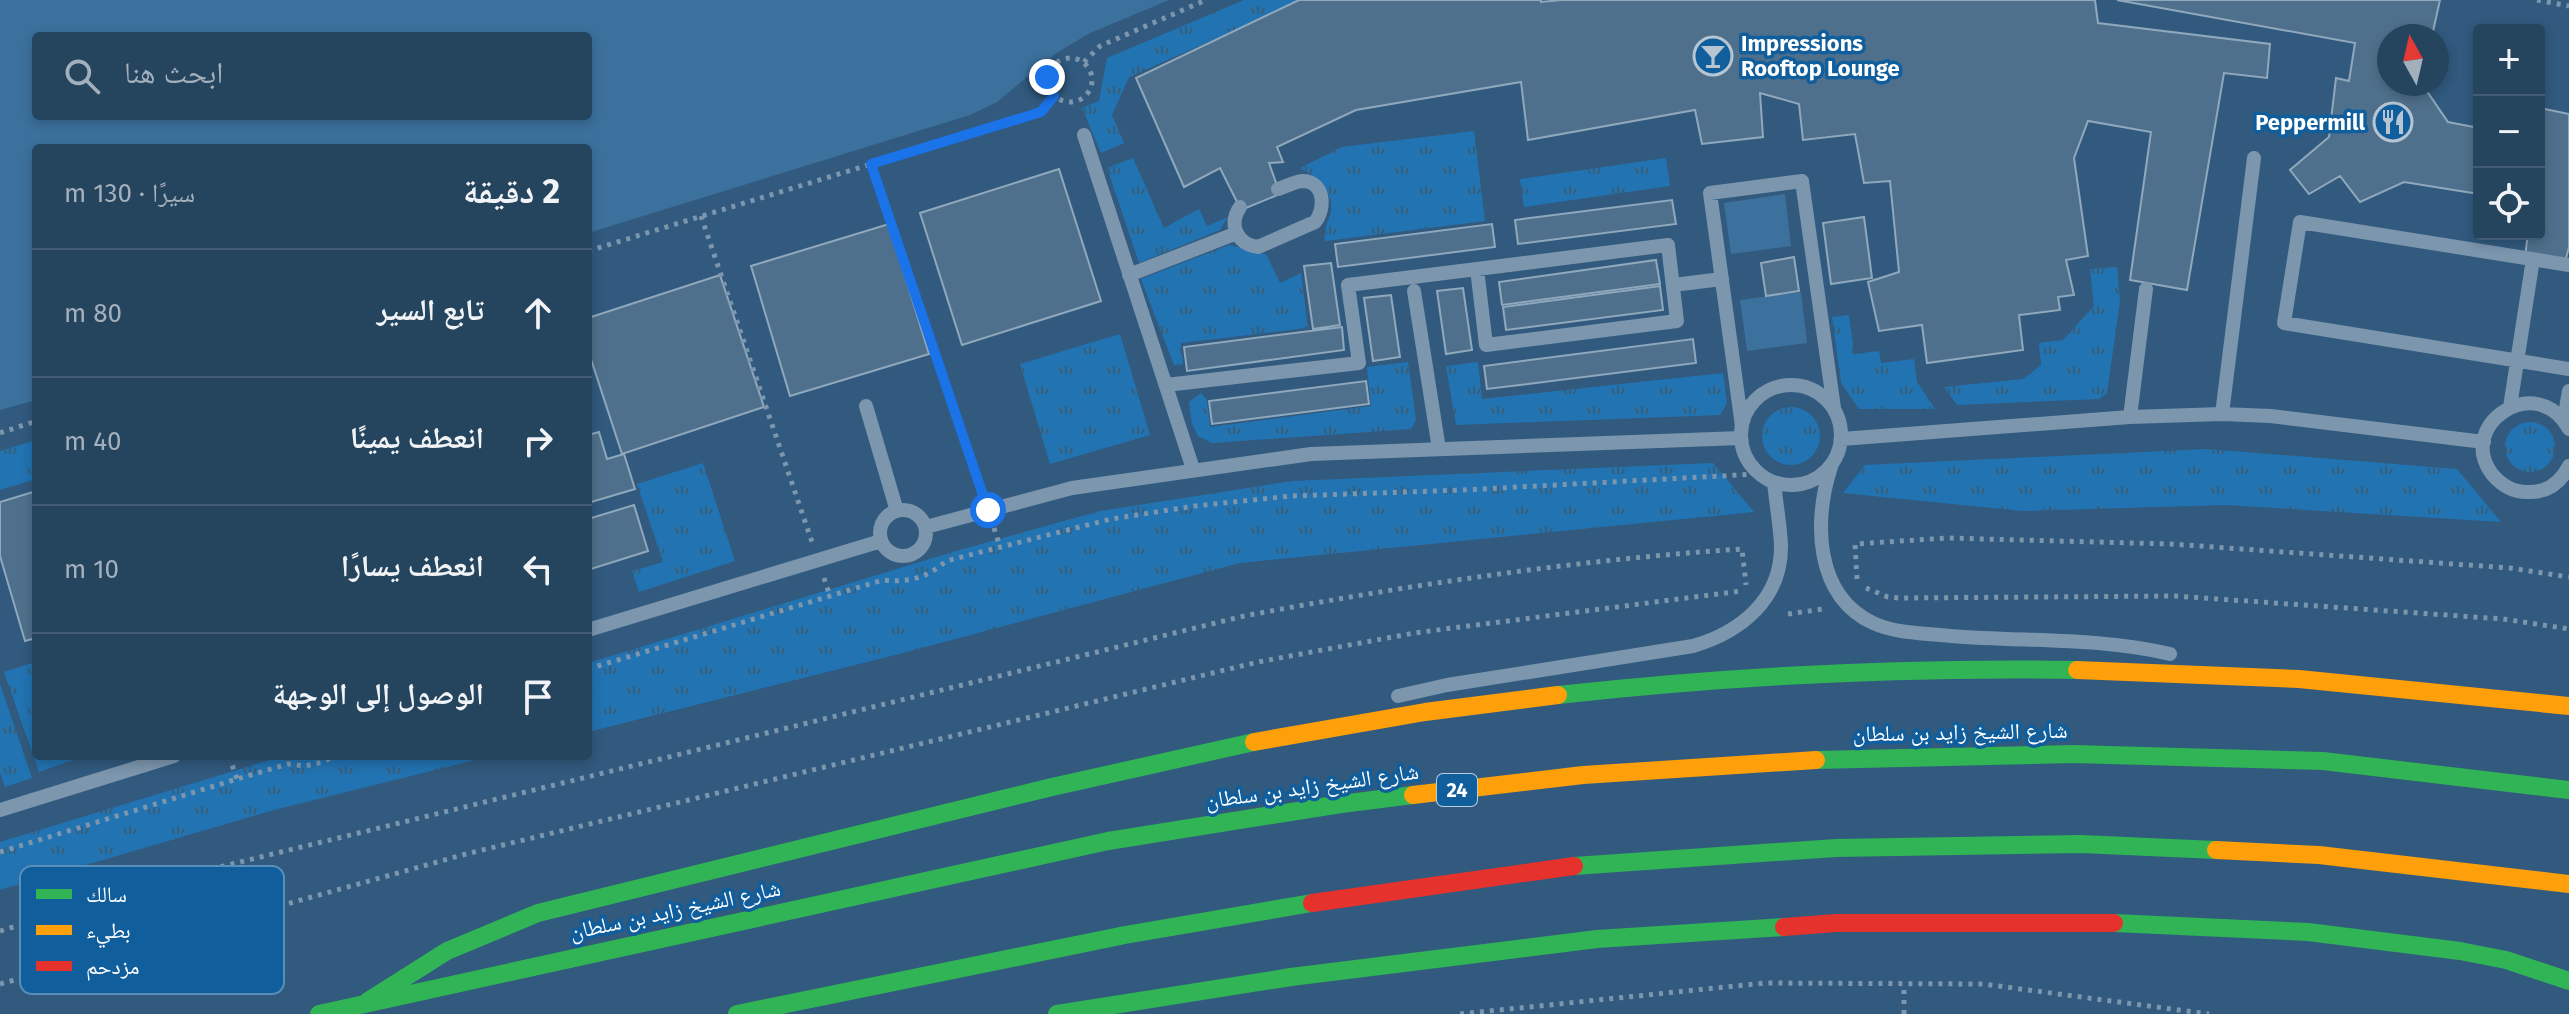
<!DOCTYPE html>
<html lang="ar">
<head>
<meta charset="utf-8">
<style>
  body { margin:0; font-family:"Fira Sans","Noto Naskh Arabic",sans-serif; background:#2d4b64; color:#f1f3f6; direction:rtl }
  .controls { position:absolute; right:24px; top:24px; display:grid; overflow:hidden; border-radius:8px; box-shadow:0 4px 12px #0003 }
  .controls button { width:72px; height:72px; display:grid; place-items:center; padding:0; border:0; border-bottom:2px solid #425c73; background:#25445e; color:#f1f3f6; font:40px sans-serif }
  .compass { position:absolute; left:2377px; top:24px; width:72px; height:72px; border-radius:50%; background:#25445e; box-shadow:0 4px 12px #0003; rotate:352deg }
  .stop { position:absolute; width:24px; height:24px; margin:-18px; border:6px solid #1a73e8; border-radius:50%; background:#fff }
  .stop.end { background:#1a73e8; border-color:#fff; box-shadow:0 2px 8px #0008 }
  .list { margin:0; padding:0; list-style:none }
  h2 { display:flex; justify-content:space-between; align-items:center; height:104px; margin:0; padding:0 32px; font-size:34px }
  h2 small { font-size:26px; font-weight:400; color:#a3b0bc }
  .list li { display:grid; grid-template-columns:52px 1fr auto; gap:24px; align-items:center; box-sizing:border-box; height:128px; padding:0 32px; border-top:2px solid #425c73 }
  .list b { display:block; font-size:30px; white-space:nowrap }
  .list em { font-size:26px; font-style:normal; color:#a3b0bc }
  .icon { flex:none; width:44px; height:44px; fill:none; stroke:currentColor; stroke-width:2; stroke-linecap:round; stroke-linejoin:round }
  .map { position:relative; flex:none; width:2569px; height:1014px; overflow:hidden; direction:ltr }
  .search { position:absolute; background:#25445e; box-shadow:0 4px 12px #0003; left:32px; top:32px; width:560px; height:88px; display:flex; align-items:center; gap:20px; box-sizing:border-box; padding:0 28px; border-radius:8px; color:#a3b0bc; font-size:30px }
  .panel { position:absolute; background:#25445e; box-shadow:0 4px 12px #0003; left:32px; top:144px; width:560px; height:616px; border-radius:8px; direction:rtl }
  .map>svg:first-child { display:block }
  .grass { fill:url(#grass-tufts) }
  .water { fill:#3c719d; fill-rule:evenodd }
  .building { fill:#4f708c; stroke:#90a8bc; stroke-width:2 }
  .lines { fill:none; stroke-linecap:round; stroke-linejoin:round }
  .path { stroke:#7c96ae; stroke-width:5; stroke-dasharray:4 6; stroke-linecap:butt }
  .lane { stroke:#7c96ae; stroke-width:14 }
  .fast { stroke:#30b455; stroke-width:18 }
  .slow { stroke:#ff9f0a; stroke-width:18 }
  .jam { stroke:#e5322d; stroke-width:18 }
  .route { stroke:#1a73e8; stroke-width:10 }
  .labels { text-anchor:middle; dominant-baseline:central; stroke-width:7; stroke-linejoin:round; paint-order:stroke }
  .shield { fill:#115e9d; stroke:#b8cfe2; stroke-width:2 }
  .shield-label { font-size:20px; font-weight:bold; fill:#fff }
  .poi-label { font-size:22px; font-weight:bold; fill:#fff; stroke:#115e9d; text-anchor:start }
  .street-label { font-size:22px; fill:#fff; stroke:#115e9d }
  .key { fill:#115e9d; stroke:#588eba; stroke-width:2 }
  .key-label { font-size:22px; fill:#fff }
</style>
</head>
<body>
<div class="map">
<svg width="2569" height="1014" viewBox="0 0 2569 1014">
  <defs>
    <pattern id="grass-tufts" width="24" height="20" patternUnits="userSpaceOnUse" patternTransform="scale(2)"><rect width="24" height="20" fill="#2273b2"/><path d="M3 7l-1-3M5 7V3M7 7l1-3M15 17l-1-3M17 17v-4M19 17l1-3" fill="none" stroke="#395e7a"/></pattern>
  </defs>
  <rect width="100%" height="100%" fill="#315a7e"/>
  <path class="grass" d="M 1244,0 L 1303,0 L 1129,77 L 1112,115 L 1124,143 L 1101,153 L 1082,108 L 1099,101 L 1107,58 Z
    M 1474,131 L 1485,221 L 1325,241 C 1323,230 1327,225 1330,215 C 1337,194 1317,177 1300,168 L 1342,147 Z
    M 1133,158 L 1164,228 L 1199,209 L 1207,226 L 1228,217 L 1220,230 L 1139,263 L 1107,168 Z
    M 1666,158 L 1670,186 L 1524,207 L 1520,179 Z
    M 1229,245 L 1266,254 L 1280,283 L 1301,273 L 1308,328 L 1181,343 L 1183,364 L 1174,365 L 1141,279 Z
    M 2117,267 L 2120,301 L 2107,393 L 2099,399 L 1957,405 L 1944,387 L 2023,379 L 2041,365 L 2039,343 L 2063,340 L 2094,306 L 2090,269 Z
    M 1849,315 L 1854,354 L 1879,351 L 1881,363 L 1914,359 L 1917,382 L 1935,409 L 1859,409 L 1841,383 L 1832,317 Z
    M 1120,334 L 1150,435 L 1050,464 L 1020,364 Z
    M 1408,362 L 1416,420 L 1411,429 L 1212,443 L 1198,436 L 1192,424 L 1189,402 L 1201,393 L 1207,400 L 1210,427 L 1371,406 L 1367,367 Z
    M 1478,362 L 1482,399 L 1723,373 L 1727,403 L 1720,415 L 1456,425 L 1446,366 Z
    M1762 436a29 29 0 1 1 58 0a29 29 0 1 1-58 0Z
    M2505 447a25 25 0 1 1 50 0a25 25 0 1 1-50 0Z
    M 36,440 L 36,479 L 0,490 L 0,451 Z
    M 2207,449 L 2457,469 L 2501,522 L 2226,505 L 2022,511 L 1843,493 L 1865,465 Z
    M 703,463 L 735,561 L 639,592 L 632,571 L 663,562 L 637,484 Z
    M 1713,463 L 1754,512 L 1240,563 L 903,653 L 588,732 L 588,663 L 956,551 L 1100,511 L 1293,481 Z
    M 36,662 L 36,756 L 84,756 L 39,772 L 4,672 Z
    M 0,684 L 32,778 L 5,787 L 0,773 Z
    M 283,756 L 491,756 L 274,810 L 0,890 L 0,842 Z"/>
  <path class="water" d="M 0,0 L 1169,0 L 1088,34 L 1055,54 L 997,102 L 970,115 L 588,233 L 588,148 L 36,148 L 36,400 L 0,410 ZM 588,36 L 588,116 L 36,116 L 36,36 Z
    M 1785,194 L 1791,246 L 1731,254 L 1724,203 Z
    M 1801,292 L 1807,343 L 1747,351 L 1740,300 Z"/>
  <path class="building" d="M 1299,0 L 1541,0 L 1541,2 L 1561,0 L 2095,0 L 2098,23 L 2270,44 L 2267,78 L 2224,73 L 2187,290 L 2130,280 L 2151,132 L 2088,121 L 2074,158 L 2088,256 L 2066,260 L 2074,295 L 2058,297 L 2060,310 L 2019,315 L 2023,350 L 1927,363 L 1922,325 L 1879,331 L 1868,282 L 1899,272 L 1890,181 L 1864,183 L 1855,134 L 1803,140 L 1799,104 L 1760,93 L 1763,137 L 1702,144 L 1695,110 L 1528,140 L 1521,82 L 1356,110 L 1277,147 L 1283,162 L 1269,163 L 1280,194 L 1241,210 L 1220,168 L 1184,187 L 1136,78 Z
    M 2117,0 L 2440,0 L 2432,36 L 2389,36 L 2389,84 L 2422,84 L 2448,122 L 2479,128 L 2479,194 L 2404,182 L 2360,202 L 2340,176 L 2309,194 L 2290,170 L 2329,137 L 2336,78 L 2349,81 L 2355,43 Z
    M 2540,108 L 2569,114 L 2569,247 L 2565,262 L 2525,256 L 2528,234 L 2539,234 Z
    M 1059,169 L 1101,301 L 962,345 L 920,213 Z
    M 1672,200 L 1676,224 L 1518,244 L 1515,220 Z
    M 1864,217 L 1872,278 L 1831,284 L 1823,223 Z
    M 889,224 L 929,354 L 790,396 L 751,266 Z
    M 1492,224 L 1495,247 L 1338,267 L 1335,244 Z
    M 1794,257 L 1799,291 L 1766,296 L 1761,263 Z
    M 1656,260 L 1660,284 L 1502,305 L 1499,282 Z
    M 1331,263 L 1340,325 L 1313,329 L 1304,266 Z
    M 720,275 L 764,407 L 622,454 L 588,350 L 588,318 Z
    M 1660,286 L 1663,310 L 1506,330 L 1503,307 Z
    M 1463,288 L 1472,350 L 1446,354 L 1437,291 Z
    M 1391,295 L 1400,357 L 1373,361 L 1364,298 Z
    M 1342,327 L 1344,350 L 1187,371 L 1184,347 Z
    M 1693,339 L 1696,363 L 1487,389 L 1484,366 Z
    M 1366,381 L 1369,404 L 1212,424 L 1209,401 Z
    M 599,432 L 607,459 L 624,454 L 635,489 L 588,503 L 588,435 Z
    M 36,491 L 36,638 L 25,641 L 0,556 L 0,502 Z
    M 634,505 L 648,551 L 588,570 L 588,519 Z"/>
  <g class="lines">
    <path class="path" d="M 2537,0 L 2569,6
      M1048 80a22 22 0 1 1 44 0a22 22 0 1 1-44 0Z
      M 1084,62 L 1100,46 L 1206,0
      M 871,164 L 982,492
      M 701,216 L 812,542
      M 588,251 L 1041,112 L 1054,96
      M 0,433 L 36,421
      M 994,528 L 1000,547
      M 824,578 L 830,596
      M 1857,579 L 1855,544 L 1947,538 L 2171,544 L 2510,568 L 2569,577
      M 1866,588 L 1888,597 L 1899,598 L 2175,596 L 2503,619 L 2569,629
      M 1788,614 L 1823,609
      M 588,669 L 883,580 C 908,583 927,578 946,561 L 1111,519 L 1195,506 L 1291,496 L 1464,490 L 1757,474
      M 229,756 L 237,779
      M 0,852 L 237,779 L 288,764 L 305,766 L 323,762 L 334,756
      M 0,931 L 175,878 L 1244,616 C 1409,585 1574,560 1742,549 L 1746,585
      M 0,984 L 466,854 L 1258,662 L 1414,633 L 1741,591
      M 1460,1014 L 1765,983 L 1983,984 L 2209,1014
      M 1904,1014 L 1904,984"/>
    <path class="lane" d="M 1084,135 L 1193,469
      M 1240,207 C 1228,225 1237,244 1258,247 L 1315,222 C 1325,210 1326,182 1303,181 C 1296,181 1285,187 1278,189
      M 1668,245 L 1677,321 L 1486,345 L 1477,269 Z
      M 2569,265 L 2300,222 L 2284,323 L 2569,369
      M 1129,275 L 1237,233
      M 1673,285 L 1722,279
      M 1414,291 L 1439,449
      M 1166,385 L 1359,363 L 1348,285 L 1477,269
      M1741 435a50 50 0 1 1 100 0a50 50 0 1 1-100 0Z
      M 866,406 L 897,511
      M 2510,407 L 2533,259
      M 2222,414 L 2254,158
      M 2130,417 L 2146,289
      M 2564,420 L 2569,391
      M 1742,426 L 1710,193 L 1802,181 L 1834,408
      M 2569,429 C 2537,370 2455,425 2492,474 C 2502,486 2515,493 2530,492 C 2548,492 2561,482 2569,466
      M 1842,439 L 2130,417 L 2222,414 L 2271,416 L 2484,442
      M 1831,467 C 1813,521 1815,596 1873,623 C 1897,634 1926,633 1951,636 C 2024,642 2099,637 2170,654
      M880 533a23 23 0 1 1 46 0a23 23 0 1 1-46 0Z
      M 926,527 L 1072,488 L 1311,454 L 1741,438
      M 588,630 L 881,541
      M 1398,696 L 1447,685 L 1693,646 C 1741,632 1782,599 1781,545 C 1780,524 1776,503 1774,482
      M 0,810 L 174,756"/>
    <path class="fast" d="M 1558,695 C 1730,676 1904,667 2077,670
      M 1816,760 L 2073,754 L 2323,761 L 2569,790
      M 1574,866 L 1836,848 L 2081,844 L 2216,850
      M 2114,923 L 2308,932 L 2460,951 L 2506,960 L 2569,981
      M 368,1001 L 447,951 L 538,913 L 1052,787 L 1254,742
      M 319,1014 L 1108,841 L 1341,804 L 1413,795
      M 737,1014 L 1125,935 L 1312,903
      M 1057,1014 L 1291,977 L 1597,939 L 1784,927"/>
    <path class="slow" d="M 2077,670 L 2299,679 L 2569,706
      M 1254,742 L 1425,712 L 1558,695
      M 1413,795 L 1583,775 L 1816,760
      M 2216,850 L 2319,855 L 2569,884"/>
    <path class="jam" d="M 1312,903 L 1574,866
      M 1784,927 L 1836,923 L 2114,923"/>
  </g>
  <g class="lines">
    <path class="route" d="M 988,510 L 871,164 L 1041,112 L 1054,96 L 1048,84 L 1047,77"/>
  </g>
  <defs>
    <g id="bar-ring" transform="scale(2)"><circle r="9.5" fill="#115e9d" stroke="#b7c5d2" stroke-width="1.5"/><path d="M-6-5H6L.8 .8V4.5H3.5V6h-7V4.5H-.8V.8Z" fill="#b7c5d2"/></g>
    <g id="restaurant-ring" transform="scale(2)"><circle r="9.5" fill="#115e9d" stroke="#b7c5d2" stroke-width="1.5"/><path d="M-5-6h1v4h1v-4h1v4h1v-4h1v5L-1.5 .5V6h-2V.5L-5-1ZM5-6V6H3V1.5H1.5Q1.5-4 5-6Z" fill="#b7c5d2"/></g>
  </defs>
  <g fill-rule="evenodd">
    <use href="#bar-ring" x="1713" y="56"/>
    <use href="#restaurant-ring" x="2393" y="122"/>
  </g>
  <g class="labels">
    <rect class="shield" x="1437" y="774" width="40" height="32" rx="6"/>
    <g class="shield-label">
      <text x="1457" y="790">24</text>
    </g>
    <g class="poi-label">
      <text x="1741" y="43">Impressions<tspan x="1741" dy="25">Rooftop Lounge</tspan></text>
      <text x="2365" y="122" text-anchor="end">Peppermill</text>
    </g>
    <g class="street-label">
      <text transform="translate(1960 732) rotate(-1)">شارع الشيخ زايد بن سلطان</text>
      <text transform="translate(1312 786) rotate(-8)">شارع الشيخ زايد بن سلطان</text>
      <text transform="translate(675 910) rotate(-12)">شارع الشيخ زايد بن سلطان</text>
    </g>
  </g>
  <rect x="20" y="866" width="264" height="128" rx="12" class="key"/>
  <rect x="36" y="889" width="36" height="10" fill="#30b455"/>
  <rect x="36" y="925" width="36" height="10" fill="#ff9f0a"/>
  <rect x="36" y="961" width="36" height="10" fill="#e5322d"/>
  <g class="key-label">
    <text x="86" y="902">سالك</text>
    <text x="86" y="938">بطيء</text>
    <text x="86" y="974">مزدحم</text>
  </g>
</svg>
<div class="controls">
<button>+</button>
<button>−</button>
<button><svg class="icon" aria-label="locate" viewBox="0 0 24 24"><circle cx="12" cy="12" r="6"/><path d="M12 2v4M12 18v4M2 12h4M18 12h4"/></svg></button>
</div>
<svg class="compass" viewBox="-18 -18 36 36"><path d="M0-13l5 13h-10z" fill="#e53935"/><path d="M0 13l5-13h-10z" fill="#a3b0bc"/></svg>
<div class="stop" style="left:988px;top:510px"></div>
<div class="stop end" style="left:1047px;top:77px"></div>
<div class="search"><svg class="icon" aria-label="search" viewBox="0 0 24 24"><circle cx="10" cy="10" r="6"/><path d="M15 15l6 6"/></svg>ابحث هنا</div>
<section class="panel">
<h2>2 دقيقة<small>سيرًا · 130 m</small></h2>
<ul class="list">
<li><svg class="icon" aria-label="ahead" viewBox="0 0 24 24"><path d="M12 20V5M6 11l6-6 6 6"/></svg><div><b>تابع السير</b></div><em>80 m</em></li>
<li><svg class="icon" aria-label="right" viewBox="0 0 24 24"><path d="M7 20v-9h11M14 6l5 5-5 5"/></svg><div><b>انعطف يمينًا</b></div><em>40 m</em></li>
<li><svg class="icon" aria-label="left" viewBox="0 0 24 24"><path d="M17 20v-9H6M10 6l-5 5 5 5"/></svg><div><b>انعطف يسارًا</b></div><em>10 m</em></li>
<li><svg class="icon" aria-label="arrive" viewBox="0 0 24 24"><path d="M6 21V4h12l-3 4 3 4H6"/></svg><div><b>الوصول إلى الوجهة</b></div></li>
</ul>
</section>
</div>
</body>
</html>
